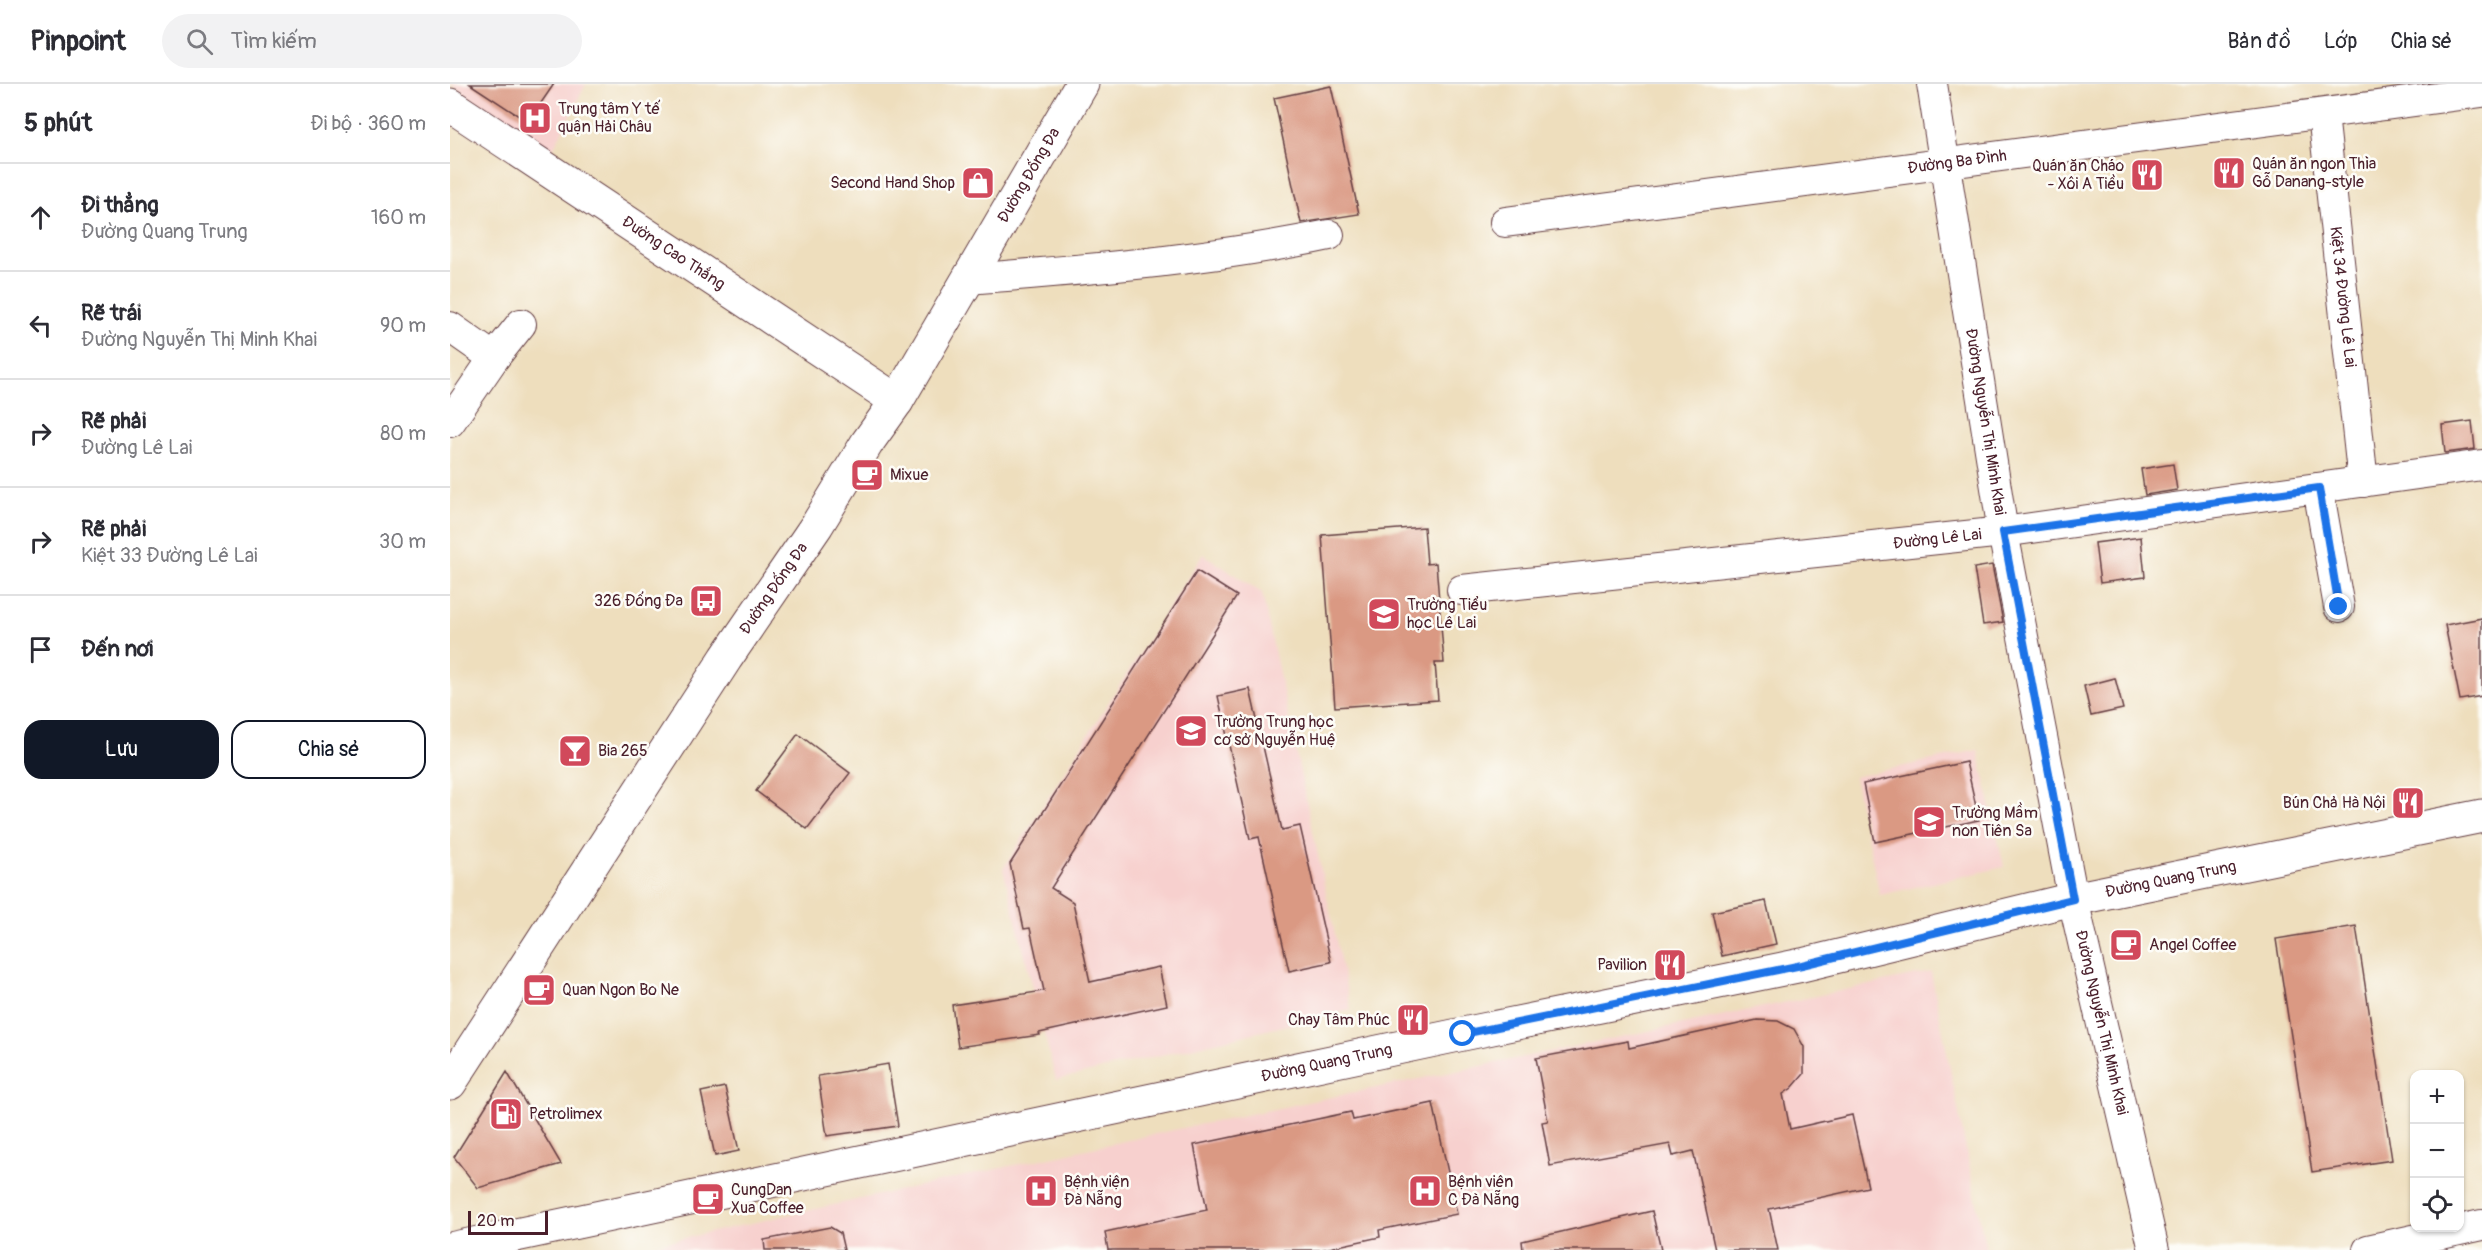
<!DOCTYPE html>
<html lang="vi">
<head>
<meta charset="utf-8">
<style>
  body { margin:0; font-family:Pangolin,sans-serif; background:#f2f2f3; color:#2b2b33 }
  .controls { position:absolute; right:18px; bottom:18px; display:grid; overflow:hidden; border-radius:12px; box-shadow:0 2px 4px #0004 }
  .controls button { width:54px; height:54px; display:grid; place-items:center; padding:0; border:0; border-bottom:2px solid #e1e1e2; background:#fff; color:#2b2b33; font:30px sans-serif }
  .scale { position:absolute; left:18px; bottom:15px; width:80px; box-sizing:border-box; padding-left:6px; border:3px solid #4a1f2b; border-top:0; font-size:16px; line-height:21px; white-space:nowrap; color:#4a1f2b; -webkit-text-stroke:4px #fdfcf7; paint-order:stroke }
  .stop { position:absolute; width:18px; height:18px; margin:-14px; border:4px solid #1a73e8; border-radius:50%; background:#fff }
  .stop.end { background:#1a73e8; border-color:#fff; box-shadow:0 2px 6px #0008 }
  .list { margin:0; padding:0; list-style:none }
  h2 { display:flex; justify-content:space-between; align-items:center; height:78px; margin:0; padding:0 24px; font-size:26px }
  h2 small { font-size:20px; font-weight:400; color:#7c7c81 }
  .list li { display:grid; grid-template-columns:39px 1fr auto; gap:18px; align-items:center; box-sizing:border-box; height:108px; padding:0 24px; border-top:2px solid #e1e1e2 }
  .list b { display:block; font-size:22px; white-space:nowrap }
  .list p { margin:0; font-size:20px; white-space:nowrap; color:#7c7c81 }
  .list em { font-size:20px; font-style:normal; color:#7c7c81 }
  .actions { display:flex; gap:12px; padding:18px 24px }
  .actions a { flex:1; padding:14px 0; border:2px solid #111827; border-radius:18px; text-align:center; font-size:21px; color:#111827 }
  .actions .main { background:#111827; color:#fff }
  .icon { flex:none; width:33px; height:33px; fill:none; stroke:currentColor; stroke-width:2; stroke-linecap:round; stroke-linejoin:round }
  .map { position:relative; flex:none; width:2032px; height:1166px; overflow:hidden }
  header { display:flex; align-items:center; gap:36px; box-sizing:border-box; height:84px; padding:0 30px; background:#fff; border-bottom:2px solid #e1e1e2 }
  header strong { font-size:28px }
  nav { display:flex; gap:33px; margin-inline-start:auto; font-size:21px }
  .search { width:420px; height:54px; background:#f2f2f3; display:flex; align-items:center; gap:15px; box-sizing:border-box; padding:0 21px; border-radius:33px; color:#7c7c81; font-size:22px }
  main { display:flex }
  aside { flex:1; background:#fff }
  .map>svg:first-child { display:block }
  .built { fill:#f7d0ce }
  .building { fill:#da9983 }
  .lines { fill:none; stroke-linecap:round; stroke-linejoin:round }
  .street-casing { stroke:#633c41; stroke-width:32 }
  .secondary-casing { stroke:#633c41; stroke-width:35 }
  .street { stroke:#fff; stroke-width:30 }
  .secondary { stroke:#fff; stroke-width:33 }
  .route { stroke:#1a73e8; stroke-width:8 }
  .labels { text-anchor:middle; dominant-baseline:central; stroke-width:5; stroke-linejoin:round; paint-order:stroke }
  .poi-label { font-size:16px; fill:#4a1f2b; stroke:#fdfcf7; text-anchor:start }
  .street-label { font-size:16px; fill:#4a1f2b; stroke:#fdfcf7 }
</style>
</head>
<body>
<header>
<strong>Pinpoint</strong>
<div class="search"><svg class="icon" aria-label="search" viewBox="0 0 24 24"><circle cx="10" cy="10" r="6"/><path d="M15 15l6 6"/></svg>Tìm kiếm</div>
<nav><a>Bản đồ</a><a>Lớp</a><a>Chia sẻ</a></nav>
</header>
<main>
<aside>
<h2>5 phút<small>Đi bộ · 360 m</small></h2>
<ul class="list">
<li><svg class="icon" aria-label="ahead" viewBox="0 0 24 24"><path d="M12 20V5M6 11l6-6 6 6"/></svg><div><b>Đi thẳng</b><p>Đường Quang Trung</p></div><em>160 m</em></li>
<li><svg class="icon" aria-label="left" viewBox="0 0 24 24"><path d="M17 20v-9H6M10 6l-5 5 5 5"/></svg><div><b>Rẽ trái</b><p>Đường Nguyễn Thị Minh Khai</p></div><em>90 m</em></li>
<li><svg class="icon" aria-label="right" viewBox="0 0 24 24"><path d="M7 20v-9h11M14 6l5 5-5 5"/></svg><div><b>Rẽ phải</b><p>Đường Lê Lai</p></div><em>80 m</em></li>
<li><svg class="icon" aria-label="right" viewBox="0 0 24 24"><path d="M7 20v-9h11M14 6l5 5-5 5"/></svg><div><b>Rẽ phải</b><p>Kiệt 33 Đường Lê Lai</p></div><em>30 m</em></li>
<li><svg class="icon" aria-label="arrive" viewBox="0 0 24 24"><path d="M6 21V4h12l-3 4 3 4H6"/></svg><div><b>Đến nơi</b></div></li>
</ul>
<div class="actions"><a class="main">Lưu</a><a>Chia sẻ</a></div>
</aside>
<div class="map">
<svg width="2032" height="1166" viewBox="0 0 2032 1166">
  <rect width="100%" height="100%" fill="#fdfcf7"/>
  <filter id="ink" filterUnits="userSpaceOnUse"><feTurbulence type="fractalNoise" baseFrequency=".0167" numOctaves="2"/><feDisplacementMap in="SourceGraphic" scale="12" xChannelSelector="R" yChannelSelector="G"/><feConvolveMatrix kernelMatrix="1 2 1 2 8 2 1 2 1" color-interpolation-filters="sRGB"/></filter>
  <filter id="wash" filterUnits="userSpaceOnUse"><feTurbulence type="fractalNoise" baseFrequency=".008" numOctaves="4" result="noise"/><feDisplacementMap in="SourceGraphic" scale="24" xChannelSelector="R" yChannelSelector="G"/><feGaussianBlur stdDeviation="1.35" result="paint"/><feColorMatrix in="noise" values="0 0 0 0 0 0 0 0 0 0 0 0 0 0 0 0 0 1.4 0 .05"/><feComposite in="paint" operator="in"/></filter>
  <g filter="url(#wash)">
    <rect width="100%" height="100%" fill="#eedebd"/>
    <path class="built" d="M 0,0 L 136,0 L 101,69 Z
      M 753,470 L 812,509 L 901,926 L 606,996 L 553,785 Z
      M 1528,666 L 1554,783 L 1430,811 L 1404,693 Z
      M 1481,888 L 1536,1166 L 180,1166 L 719,1047 Z"/>
    <g id="blocks">
      <path class="building" d="M 20,0 L 104,0 L 78,38 Z
        M 881,2 L 909,130 L 851,139 L 824,14 Z
        M 2022,337 L 2025,365 L 1995,369 L 1992,341 Z
        M 1723,380 L 1727,406 L 1695,411 L 1691,385 Z
        M 974,443 L 977,480 L 986,479 L 994,579 L 985,579 L 988,616 L 885,623 L 872,451 Z
        M 1691,453 L 1695,493 L 1650,499 L 1645,459 Z
        M 1542,481 L 1553,538 L 1533,541 L 1524,484 Z
        M 747,487 L 787,512 L 601,804 L 623,818 L 640,898 L 709,883 L 717,921 L 589,949 L 590,951 L 508,963 L 502,921 L 594,907 L 580,844 L 574,845 L 560,780 Z
        M 2032,534 L 2032,612 L 2010,616 L 1995,541 Z
        M 1665,594 L 1673,625 L 1641,632 L 1634,602 Z
        M 800,605 L 832,746 L 850,742 L 881,878 L 839,887 L 809,753 L 800,755 L 768,612 Z
        M 348,650 L 400,689 L 357,745 L 306,707 Z
        M 1516,678 L 1529,736 L 1425,758 L 1413,700 Z
        M 1316,817 L 1326,860 L 1272,872 L 1262,828 Z
        M 1906,842 L 1942,1076 L 1862,1088 L 1826,855 Z
        M 1307,936 L 1328,937 L 1344,945 L 1354,963 L 1354,990 L 1342,1004 L 1333,1010 L 1340,1045 L 1402,1031 L 1418,1103 L 1319,1125 L 1328,1166 L 1265,1166 L 1243,1067 L 1223,1072 L 1220,1060 L 1100,1082 L 1092,1038 L 1098,1037 L 1086,974 L 1178,957 L 1179,964 Z
        M 438,980 L 448,1042 L 377,1052 L 368,992 Z
        M 57,988 L 111,1080 L 28,1104 L 4,1073 Z
        M 275,1003 L 289,1067 L 265,1072 L 251,1008 Z
        M 983,1019 L 1007,1130 L 929,1146 L 930,1153 L 870,1166 L 658,1166 L 655,1148 L 757,1126 L 744,1061 L 901,1028 L 903,1036 Z
        M 1202,1127 L 1211,1166 L 1073,1166 L 1072,1157 Z
        M 380,1143 L 390,1149 L 394,1166 L 315,1166 L 314,1156 Z"/>
    </g>
  </g>
  <g filter="url(#ink)">
    <use href="#blocks" fill-opacity="0" stroke="#633c41" stroke-width="1.5"/>
    <g class="lines">
      <g class="street-casing">
        <g id="street">
          <path id="s1" d="M 1482,0 L 1553,448 L 1623,815 L 1704,1166"/>
          <path id="s2" d="M 1873,30 L 1913,398"/>
          <path id="s3" d="M 1055,138 L 2032,8"/>
          <path d="M 519,195 C 640,185 760,176 879,151"/>
          <path d="M 0,243 L 44,274"/>
          <path d="M 0,338 L 44,274 L 71,240"/>
          <path d="M 1868,404 L 1889,523"/>
          <path id="s4" d="M 1012,506 L 1553,448 L 2032,381"/>
          <path d="M 1918,1166 L 2032,1141"/>
        </g>
      </g>
      <g class="secondary-casing">
        <g id="secondary">
          <path id="s5" d="M 0,21 L 447,317"/>
          <path id="s6" d="M 0,999 L 276,574 L 367,441 L 417,359 L 447,317 L 632,0"/>
          <path id="s7" d="M 0,1165 L 1013,950 L 1352,881 L 1623,815 L 2032,732"/>
        </g>
      </g>
      <use href="#street" class="street"/>
      <use href="#secondary" class="secondary"/>
    </g>
  </g>
  <g class="lines" filter="url(#ink)">
    <path class="route" d="M 1013,950 L 1352,881 L 1623,815 L 1553,448 L 1869,404 L 1889,523"/>
  </g>
  <defs>
    <g id="hospital-square" transform="scale(1.725)"><rect x="-9" y="-9" width="18" height="18" rx="4" fill="#d1495b" stroke="#fdfcf7"/><path d="M-5-5h3v3.5h4V-5h3V5h-3V1.5h-4V5h-3Z" fill="#fff"/></g>
    <g id="restaurant-square" transform="scale(1.725)"><rect x="-9" y="-9" width="18" height="18" rx="4" fill="#d1495b" stroke="#fdfcf7"/><path d="M-5-6h1v4h1v-4h1v4h1v-4h1v5L-1.5 .5V6h-2V.5L-5-1ZM5-6V6H3V1.5H1.5Q1.5-4 5-6Z" fill="#fff"/></g>
    <g id="shop-square" transform="scale(1.725)"><rect x="-9" y="-9" width="18" height="18" rx="4" fill="#d1495b" stroke="#fdfcf7"/><path d="M-5-2.5h2.3a2.7 3.5 0 0 1 5.4 0H5L5.5 6h-11ZM-1.5-2.5h3a1.5 2.3 0 0 0-3 0Z" fill="#fff"/></g>
    <g id="cafe-square" transform="scale(1.725)"><rect x="-9" y="-9" width="18" height="18" rx="4" fill="#d1495b" stroke="#fdfcf7"/><path d="M-5.5-4.5H6V0H3Q3 3.5 0 3.5H-2.5Q-5.5 3.5-5.5 0ZM3-3.2v2h1.7v-2ZM-6 4.5H4V6H-6Z" fill="#fff"/></g>
    <g id="bus-square" transform="scale(1.725)"><rect x="-9" y="-9" width="18" height="18" rx="4" fill="#d1495b" stroke="#fdfcf7"/><path d="M-5-6H5V4H4V6H2V4H-2V6H-4V4H-5ZM-3.5-4V0h7V-4ZM-3.5 1.2v1.5H-2V1.2ZM2 1.2v1.5H3.5V1.2Z" fill="#fff"/></g>
    <g id="school-square" transform="scale(1.725)"><rect x="-9" y="-9" width="18" height="18" rx="4" fill="#d1495b" stroke="#fdfcf7"/><path d="M0-5L7-2L0 1L-7-2ZM-4 1L0 2.5L4 1V4Q0 6-4 4Z" fill="#fff"/></g>
    <g id="bar-square" transform="scale(1.725)"><rect x="-9" y="-9" width="18" height="18" rx="4" fill="#d1495b" stroke="#fdfcf7"/><path d="M-6-5H6L.8 .8V4.5H3.5V6h-7V4.5H-.8V.8Z" fill="#fff"/></g>
    <g id="fuel-square" transform="scale(1.725)"><rect x="-9" y="-9" width="18" height="18" rx="4" fill="#d1495b" stroke="#fdfcf7"/><path d="M-5.5-6h7V0h2V4h1.3V-2.5L3-4.5l.8-.8L6-3V5H2.5V1h-1V6h-7ZM-4.2-4.7v3.2H.2V-4.7Z" fill="#fff"/></g>
  </defs>
  <g fill-rule="evenodd">
    <use href="#hospital-square" x="85" y="34"/>
    <use href="#restaurant-square" x="1779" y="89"/>
    <use href="#restaurant-square" x="1697" y="91"/>
    <use href="#shop-square" x="528" y="99"/>
    <use href="#cafe-square" x="417" y="391"/>
    <use href="#bus-square" x="256" y="517"/>
    <use href="#school-square" x="934" y="530"/>
    <use href="#school-square" x="741" y="647"/>
    <use href="#bar-square" x="125" y="667"/>
    <use href="#restaurant-square" x="1958" y="719"/>
    <use href="#school-square" x="1479" y="738"/>
    <use href="#cafe-square" x="1676" y="861"/>
    <use href="#restaurant-square" x="1220" y="881"/>
    <use href="#cafe-square" x="89" y="906"/>
    <use href="#restaurant-square" x="963" y="936"/>
    <use href="#fuel-square" x="56" y="1030"/>
    <use href="#hospital-square" x="591" y="1107"/>
    <use href="#hospital-square" x="975" y="1107"/>
    <use href="#cafe-square" x="258" y="1115"/>
  </g>
  <g class="labels">
    <g class="poi-label">
      <text x="108" y="25">Trung tâm Y tế<tspan x="108" dy="18">quận Hải Châu</tspan></text>
      <text x="1802" y="80">Quán ăn ngon Thìa<tspan x="1802" dy="18">Gỗ Danang-style</tspan></text>
      <text x="1674" y="82" text-anchor="end">Quán ăn Cháo<tspan x="1674" dy="18">- Xôi A Tiều</tspan></text>
      <text x="505" y="99" text-anchor="end">Second Hand Shop</text>
      <text x="440" y="391">Mixue</text>
      <text x="233" y="517" text-anchor="end">326 Đống Đa</text>
      <text x="957" y="521">Trường Tiểu<tspan x="957" dy="18">học Lê Lai</tspan></text>
      <text x="764" y="638">Trường Trung học<tspan x="764" dy="18">cơ sở Nguyễn Huệ</tspan></text>
      <text x="148" y="667">Bia 265</text>
      <text x="1935" y="719" text-anchor="end">Bún Chả Hà Nội</text>
      <text x="1502" y="729">Trường Mầm<tspan x="1502" dy="18">non Tiên Sa</tspan></text>
      <text x="1699" y="861">Angel Coffee</text>
      <text x="1197" y="881" text-anchor="end">Pavilion</text>
      <text x="112" y="906">Quan Ngon Bo Ne</text>
      <text x="940" y="936" text-anchor="end">Chay Tâm Phúc</text>
      <text x="79" y="1030">Petrolimex</text>
      <text x="614" y="1098">Bệnh viện<tspan x="614" dy="18">Đà Nẵng</tspan></text>
      <text x="998" y="1098">Bệnh viện<tspan x="998" dy="18">C Đà Nẵng</tspan></text>
      <text x="281" y="1106">CungDan<tspan x="281" dy="18">Xua Coffee</tspan></text>
    </g>
    <g class="street-label">
      <text stroke="none"><textPath href="#s3" startOffset="456">Đường Ba Đình</textPath></text>
      <text stroke="none"><textPath href="#s6" startOffset="1077">Đường Đống Đa</textPath></text>
      <text stroke="none"><textPath href="#s5" startOffset="268">Đường Cao Thắng</textPath></text>
      <text stroke="none"><textPath href="#s2" startOffset="184">Kiệt 34 Đường Lê Lai</textPath></text>
      <text stroke="none"><textPath href="#s1" startOffset="342">Đường Nguyễn Thị Minh Khai</textPath></text>
      <text stroke="none"><textPath href="#s4" startOffset="478">Đường Lê Lai</textPath></text>
      <text stroke="none"><textPath href="#s6" startOffset="591">Đường Đống Đa</textPath></text>
      <text stroke="none"><textPath href="#s7" startOffset="1760">Đường Quang Trung</textPath></text>
      <text stroke="none"><textPath href="#s1" startOffset="954">Đường Nguyễn Thị Minh Khai</textPath></text>
      <text stroke="none"><textPath href="#s7" startOffset="896">Đường Quang Trung</textPath></text>
    </g>
  </g>
</svg>
<div class="controls">
<button>+</button>
<button>−</button>
<button><svg class="icon" aria-label="locate" viewBox="0 0 24 24"><circle cx="12" cy="12" r="6"/><path d="M12 2v4M12 18v4M2 12h4M18 12h4"/></svg></button>
</div>
<div class="scale">20 m</div>
<div class="stop" style="left:1013px;top:950px"></div>
<div class="stop end" style="left:1889px;top:523px"></div>
</div>
</main>
</body>
</html>
